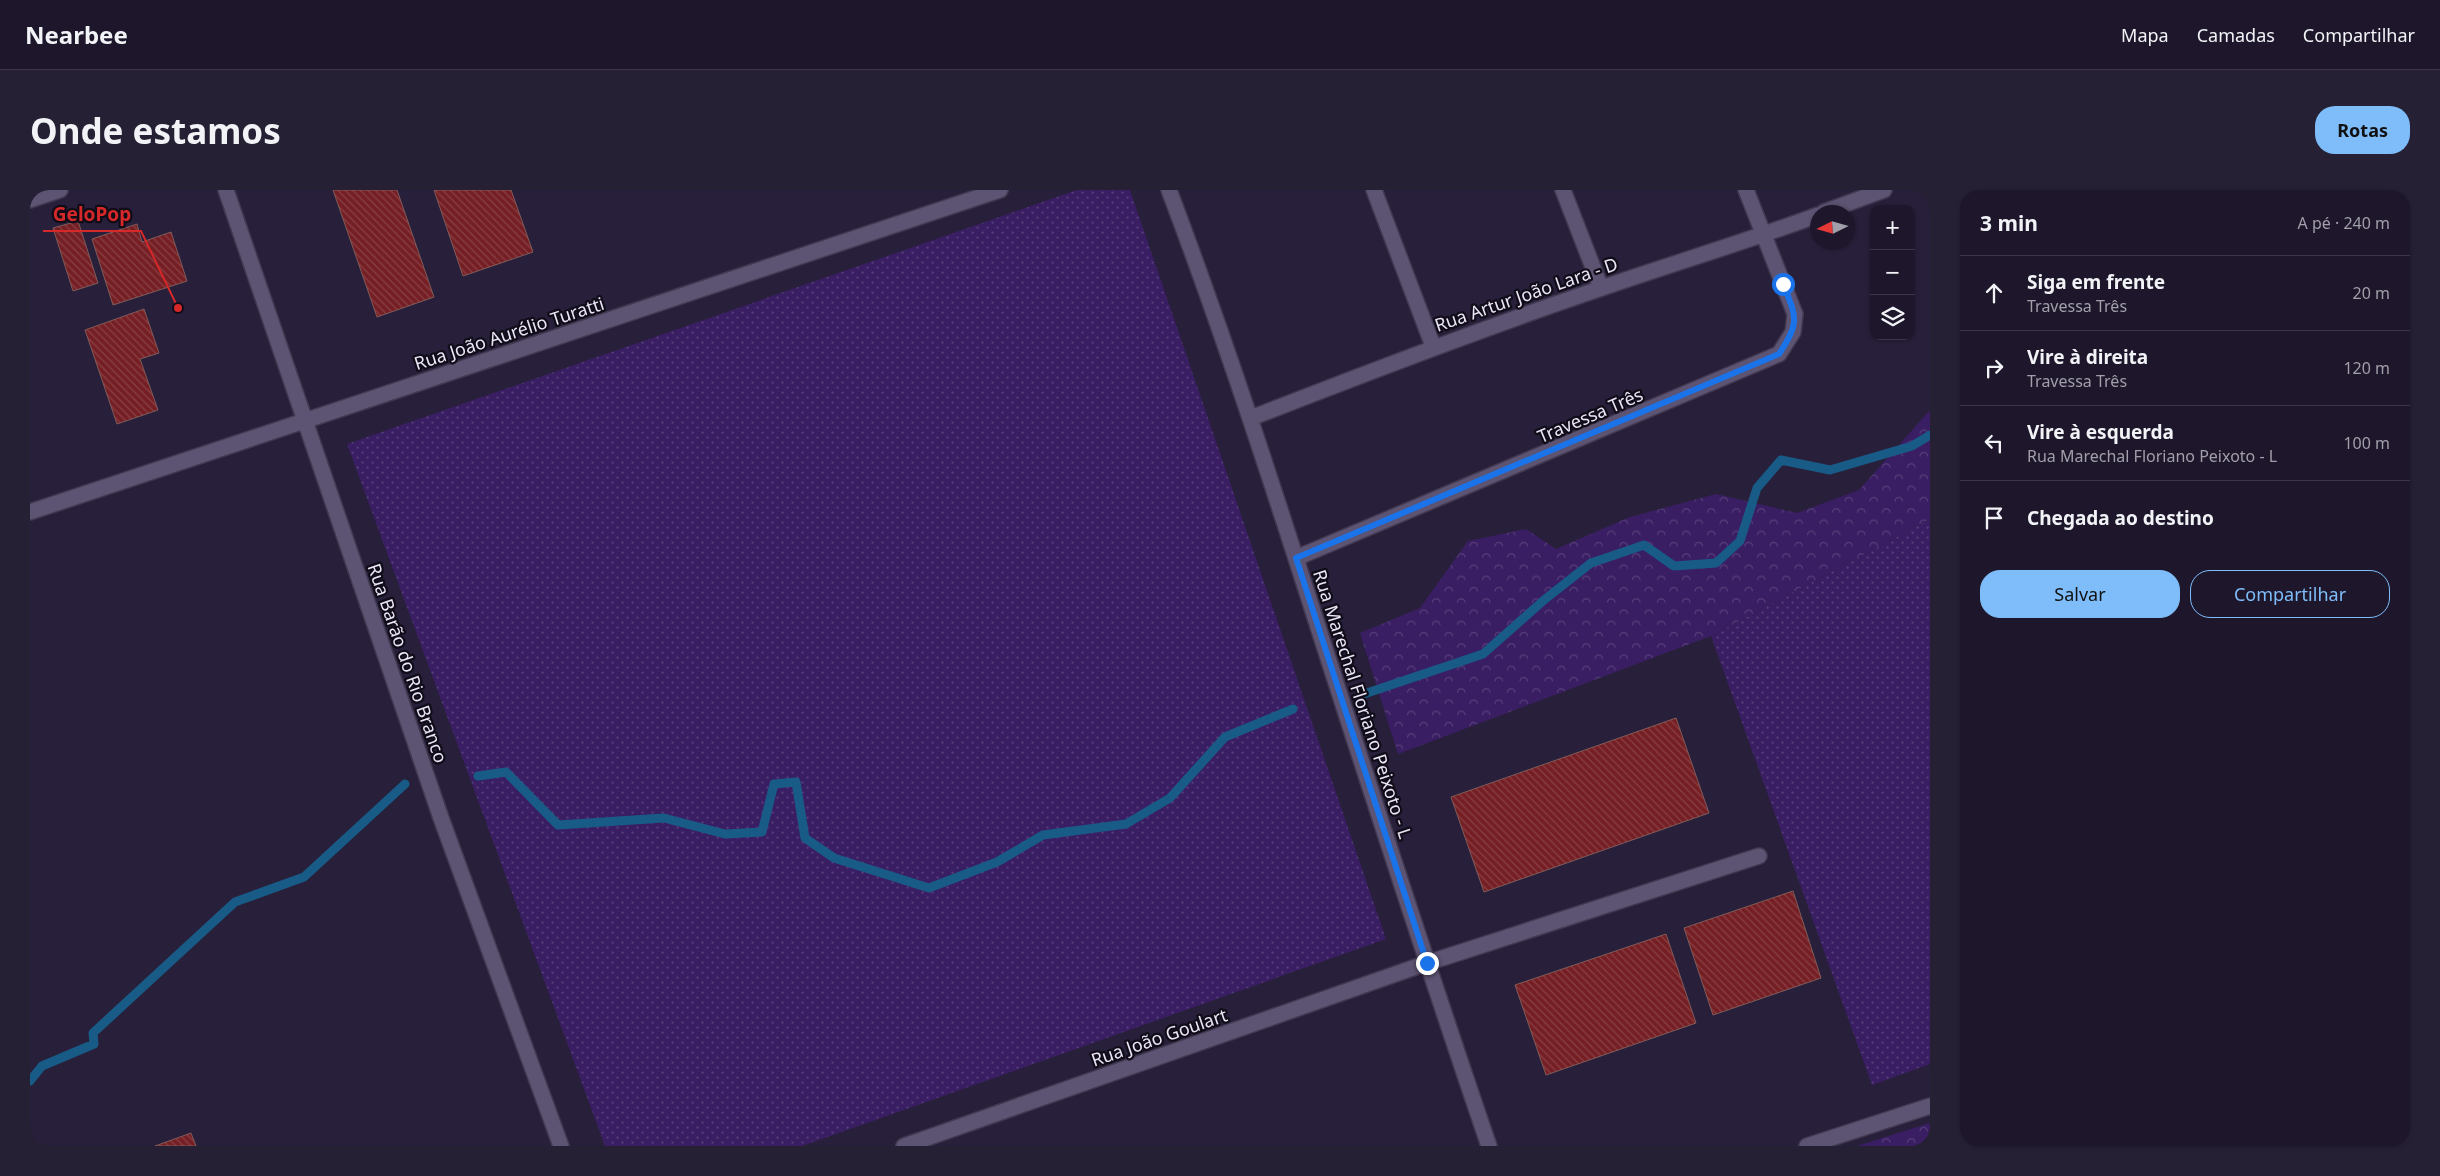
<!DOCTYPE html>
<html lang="pt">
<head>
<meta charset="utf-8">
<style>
  body { margin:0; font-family:"Noto Sans",sans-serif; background:#262034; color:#f1f3f6 }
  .controls { position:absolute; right:15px; top:15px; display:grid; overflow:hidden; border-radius:10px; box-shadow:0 1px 4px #0004 }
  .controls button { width:45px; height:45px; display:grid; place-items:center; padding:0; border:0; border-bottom:1px solid #3c3648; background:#1e172c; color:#f1f3f6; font:25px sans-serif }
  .compass { position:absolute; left:1780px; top:15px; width:45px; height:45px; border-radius:50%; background:#1e172c; box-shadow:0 1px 4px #0004; rotate:265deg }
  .stop { position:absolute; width:15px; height:15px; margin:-11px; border:4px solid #1a73e8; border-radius:50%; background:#fff }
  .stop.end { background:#1a73e8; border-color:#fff; box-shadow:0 1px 5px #0008 }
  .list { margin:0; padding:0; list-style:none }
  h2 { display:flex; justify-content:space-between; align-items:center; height:65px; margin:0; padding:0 20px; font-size:21px }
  h2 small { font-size:16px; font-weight:400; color:#a19fa9 }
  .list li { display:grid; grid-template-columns:32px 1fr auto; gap:15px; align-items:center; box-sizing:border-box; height:75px; padding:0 20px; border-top:1px solid #3c3648 }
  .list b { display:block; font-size:19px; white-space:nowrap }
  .list p { margin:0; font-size:16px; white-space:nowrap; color:#a19fa9 }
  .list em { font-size:16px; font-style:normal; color:#a19fa9 }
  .actions { display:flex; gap:10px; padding:15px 20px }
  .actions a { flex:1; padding:11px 0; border:1px solid #7fbdfa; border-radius:20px; text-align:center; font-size:18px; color:#7fbdfa }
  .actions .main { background:#7fbdfa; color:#111 }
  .icon { flex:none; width:28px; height:28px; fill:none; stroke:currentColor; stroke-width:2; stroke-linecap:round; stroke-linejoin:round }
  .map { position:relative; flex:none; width:1900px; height:956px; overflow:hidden; border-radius:20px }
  header { display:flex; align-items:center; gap:30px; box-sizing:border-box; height:70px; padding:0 25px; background:#1e172c; border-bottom:1px solid #3c3648 }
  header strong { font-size:24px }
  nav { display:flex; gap:28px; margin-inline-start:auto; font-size:18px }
  .intro { display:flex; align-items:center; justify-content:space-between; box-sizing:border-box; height:120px; padding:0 30px }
  h1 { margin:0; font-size:35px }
  .button { padding:12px 22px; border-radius:20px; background:#7fbdfa; color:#111; font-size:18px; font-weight:700 }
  main { display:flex; gap:30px; padding:0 30px }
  aside { flex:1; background:#1e172c; border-radius:20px; box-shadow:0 1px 4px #0004 }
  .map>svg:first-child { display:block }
  .grass { fill:url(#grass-dots) }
  .forest { fill:url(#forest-crowns) }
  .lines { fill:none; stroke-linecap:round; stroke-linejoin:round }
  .stream { stroke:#185b86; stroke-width:9 }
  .building { fill:url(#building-back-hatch); stroke:#815c5a }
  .minor-casing { stroke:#413950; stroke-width:18 }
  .minor { stroke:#5d5473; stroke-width:15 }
  .route { stroke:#1a73e8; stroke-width:6 }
  .labels { text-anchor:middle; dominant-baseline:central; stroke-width:4.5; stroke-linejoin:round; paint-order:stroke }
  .street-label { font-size:18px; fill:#eae5f7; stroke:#100c18 }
  .leader { fill:none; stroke:#d62828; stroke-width:2 }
  .callout-dot { fill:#d62828; stroke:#100c18; stroke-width:2 }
  .callout-label { font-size:19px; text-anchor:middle; font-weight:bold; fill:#d62828; stroke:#100c18; stroke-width:4.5; stroke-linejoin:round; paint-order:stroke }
</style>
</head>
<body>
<header>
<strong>Nearbee</strong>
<nav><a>Mapa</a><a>Camadas</a><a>Compartilhar</a></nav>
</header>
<div class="intro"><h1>Onde estamos</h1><a class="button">Rotas</a></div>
<main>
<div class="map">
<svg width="1900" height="956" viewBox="0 0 1900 956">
  <defs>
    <pattern id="grass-dots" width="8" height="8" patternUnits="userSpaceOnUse" patternTransform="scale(1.25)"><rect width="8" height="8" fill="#3a1e63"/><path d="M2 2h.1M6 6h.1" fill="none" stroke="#573f7a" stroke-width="1.8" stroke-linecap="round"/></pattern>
    <pattern id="forest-crowns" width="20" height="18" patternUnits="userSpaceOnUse" patternTransform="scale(1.25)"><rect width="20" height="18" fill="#3a1e63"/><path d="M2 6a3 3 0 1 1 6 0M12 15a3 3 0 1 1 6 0" fill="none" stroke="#573f7a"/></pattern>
    <pattern id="building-back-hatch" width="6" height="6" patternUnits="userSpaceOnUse" patternTransform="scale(1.25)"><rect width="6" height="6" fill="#751f24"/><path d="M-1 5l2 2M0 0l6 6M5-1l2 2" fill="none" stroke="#893f45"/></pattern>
  </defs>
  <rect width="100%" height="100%" fill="#281f3a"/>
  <path class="grass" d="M 1047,0 L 1100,0 L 1356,749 L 772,956 L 575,956 L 317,254 Z
    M 1900,329 L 1900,874 L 1842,895 L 1681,446 Z"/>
  <path class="forest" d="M 1900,220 L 1900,329 L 1681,446 L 1368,564 L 1330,443 L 1390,418 L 1438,351 L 1496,339 L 1526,359 L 1600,327 L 1686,304 L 1767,323 L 1829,300 Z
    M 1900,933 L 1900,956 L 1827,956 Z"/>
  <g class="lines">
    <path class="stream" d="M 1334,504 L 1453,464 L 1514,410 L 1561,373 L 1614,355 L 1644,376 L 1686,373 L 1710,351 L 1727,298 L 1751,270 L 1800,280 L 1882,256 L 1900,245
      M 448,586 L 476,582 L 528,635 L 634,628 L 695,644 L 732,642 L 744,594 L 766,592 L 775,648 L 804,668 L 899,698 L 967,672 L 1013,645 L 1096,634 L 1140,608 L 1195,547 L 1263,519
      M 0,891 L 12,876 L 64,854 L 63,843 L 205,712 L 274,687 L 375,594"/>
  </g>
  <path class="building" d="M 303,0 L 367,0 L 404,107 L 347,127 Z
    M 404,0 L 481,0 L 503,62 L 433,86 Z
    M 48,31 L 68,93 L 43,101 L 23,38 Z
    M 107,34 L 112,52 L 141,42 L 157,91 L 83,115 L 62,49 Z
    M 114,119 L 129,163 L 110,169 L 128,220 L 87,234 L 55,140 Z
    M 1646,528 L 1679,623 L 1454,702 L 1421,607 Z
    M 1763,701 L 1791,788 L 1683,825 L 1654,738 Z
    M 1636,744 L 1666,833 L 1516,885 L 1485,795 Z
    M 161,943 L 166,956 L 125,956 Z"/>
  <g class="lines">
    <g class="minor-casing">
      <path id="minor" d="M 196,0 L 411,628 L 531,956
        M 1139,0 C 1197,153 1247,309 1297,465 C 1350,629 1403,793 1459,956
        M 1344,0 L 1403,156
        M 1533,0 L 1571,98
        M 0,10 L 30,0
        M 1794,22 L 1854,0
        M 1221,228 C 1336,183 1451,139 1569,99 C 1641,74 1715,52 1788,25
        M 0,322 L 970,0
        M 1266,368 L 1749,164 L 1763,142 L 1765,124 L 1716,0
        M 874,956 L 1397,773 L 1729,666
        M 1777,956 L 1900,916"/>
    </g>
    <use href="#minor" class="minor"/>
  </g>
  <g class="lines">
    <path class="route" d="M 1397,773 L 1266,368 L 1749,164 C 1770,132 1767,128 1753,94"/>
  </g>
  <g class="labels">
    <g class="street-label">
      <text transform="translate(1496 104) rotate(-19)">Rua Artur João Lara - D</text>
      <text transform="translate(479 143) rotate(-18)">Rua João Aurélio Turatti</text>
      <text transform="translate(1560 225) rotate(-23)">Travessa Três</text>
      <text transform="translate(378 473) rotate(71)">Rua Barão do Rio Branco</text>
      <text transform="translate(1333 514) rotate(72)">Rua Marechal Floriano Peixoto - L</text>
      <text transform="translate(1129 847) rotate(-19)">Rua João Goulart</text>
    </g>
  </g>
  <path class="leader" d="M148 118L111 41H13"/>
  <circle class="callout-dot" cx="148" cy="118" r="5"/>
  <g class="callout-label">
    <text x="62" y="31">GeloPop</text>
  </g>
</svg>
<div class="controls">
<button>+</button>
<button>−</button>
<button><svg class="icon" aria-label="layers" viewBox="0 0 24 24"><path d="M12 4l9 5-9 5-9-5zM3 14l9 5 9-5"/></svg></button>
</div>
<svg class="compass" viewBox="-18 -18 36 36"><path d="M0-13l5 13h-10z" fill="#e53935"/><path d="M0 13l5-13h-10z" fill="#a19fa9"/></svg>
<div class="stop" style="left:1753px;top:94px"></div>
<div class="stop end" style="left:1397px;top:773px"></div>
</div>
<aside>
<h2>3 min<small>A pé · 240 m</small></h2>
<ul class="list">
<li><svg class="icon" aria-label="ahead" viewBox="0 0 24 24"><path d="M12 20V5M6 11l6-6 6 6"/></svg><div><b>Siga em frente</b><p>Travessa Três</p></div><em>20 m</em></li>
<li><svg class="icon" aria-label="right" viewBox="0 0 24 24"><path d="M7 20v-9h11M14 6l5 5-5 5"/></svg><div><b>Vire à direita</b><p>Travessa Três</p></div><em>120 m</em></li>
<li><svg class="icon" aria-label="left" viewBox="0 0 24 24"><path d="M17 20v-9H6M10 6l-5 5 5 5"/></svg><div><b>Vire à esquerda</b><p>Rua Marechal Floriano Peixoto - L</p></div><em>100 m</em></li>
<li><svg class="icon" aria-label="arrive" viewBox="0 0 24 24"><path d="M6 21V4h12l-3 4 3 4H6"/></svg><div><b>Chegada ao destino</b></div></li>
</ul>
<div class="actions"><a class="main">Salvar</a><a>Compartilhar</a></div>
</aside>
</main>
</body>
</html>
